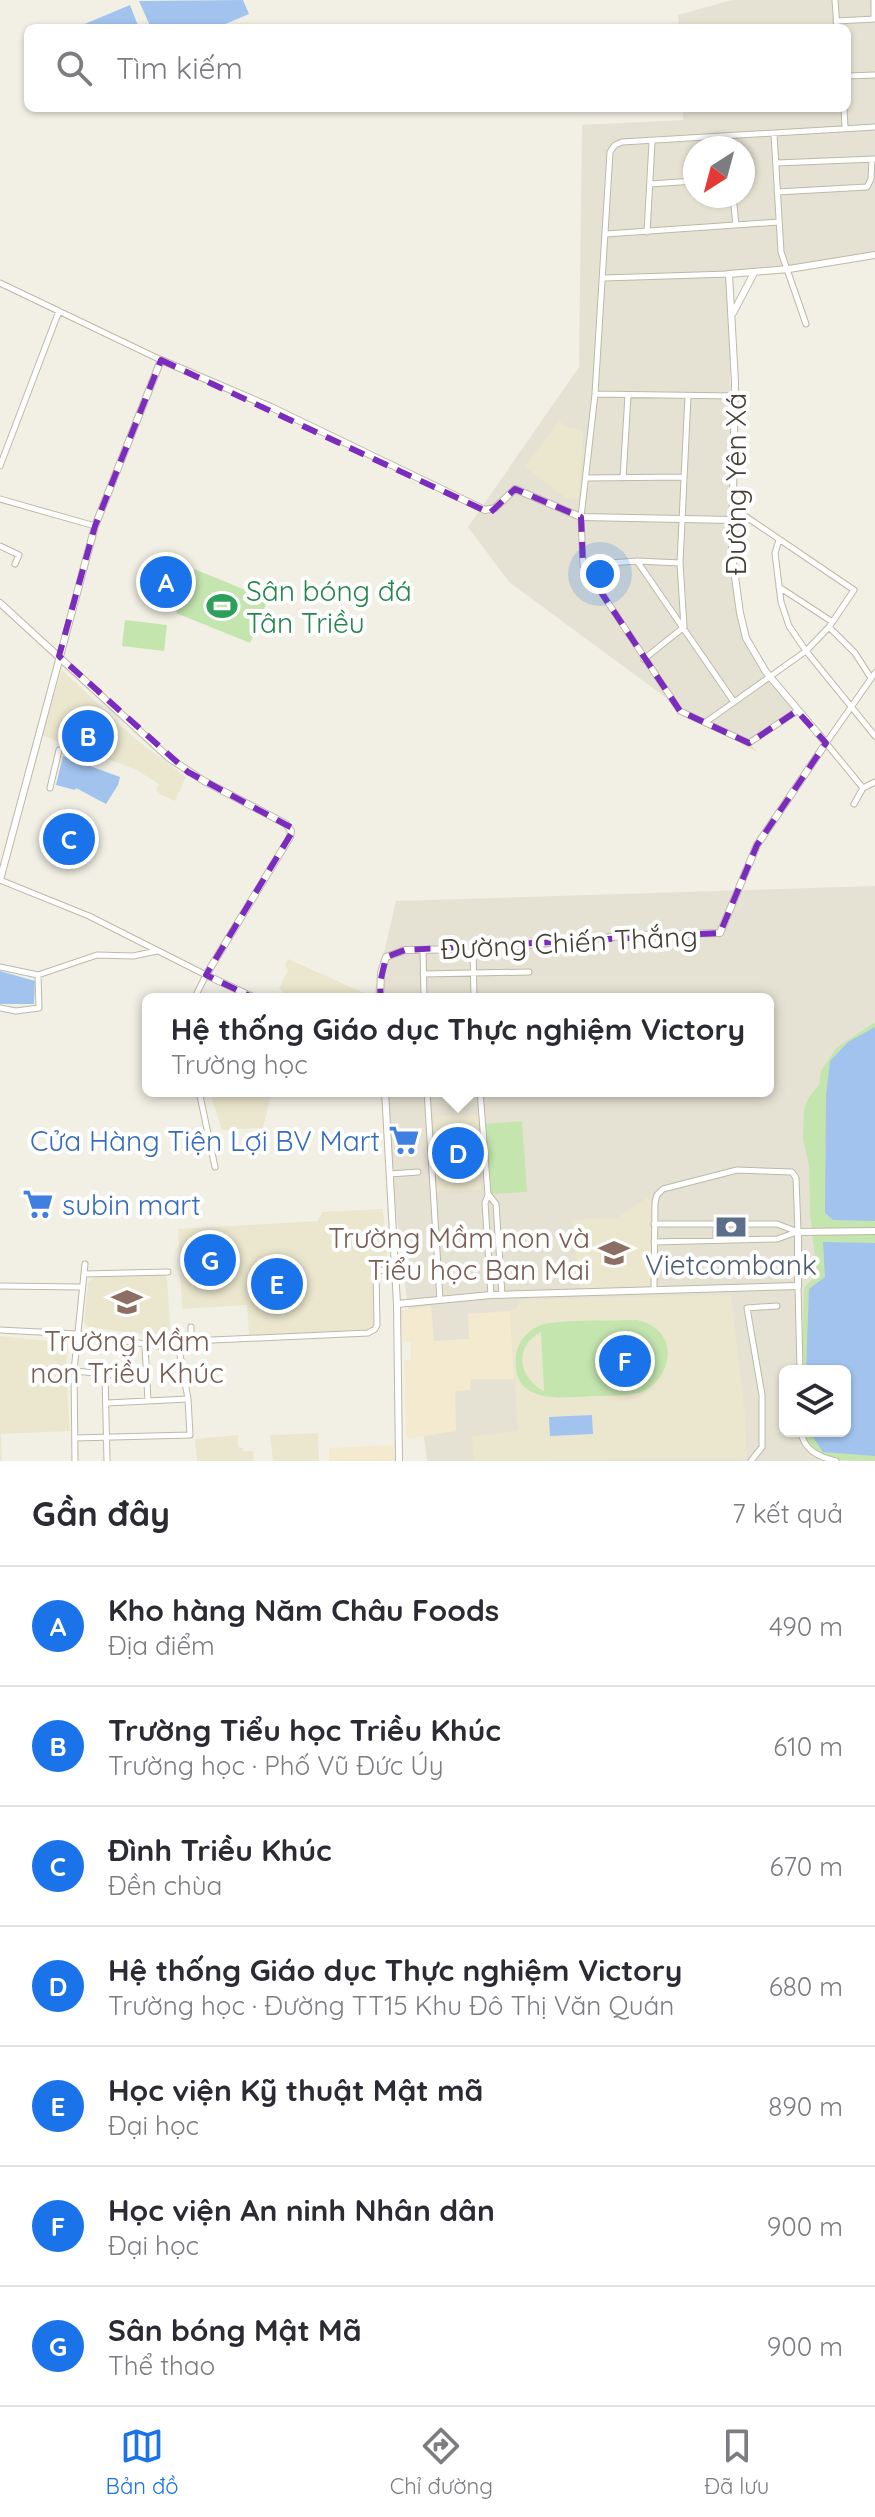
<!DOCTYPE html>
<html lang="vi">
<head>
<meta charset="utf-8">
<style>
  body { margin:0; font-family:Quicksand,sans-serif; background:#f7f7f7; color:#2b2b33 }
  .controls { position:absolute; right:24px; bottom:24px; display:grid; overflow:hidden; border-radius:12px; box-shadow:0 2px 6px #0004 }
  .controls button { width:72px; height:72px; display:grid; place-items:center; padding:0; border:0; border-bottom:2px solid #e1e1e2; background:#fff; color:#2b2b33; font:40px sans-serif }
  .compass { position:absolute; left:683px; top:136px; width:72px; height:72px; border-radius:50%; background:#fff; box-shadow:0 2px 6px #0004; rotate:216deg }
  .you { position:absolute; left:600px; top:574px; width:28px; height:28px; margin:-20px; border:6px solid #fff; border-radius:50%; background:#1a73e8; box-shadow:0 0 0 12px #1a73e833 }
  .badge { display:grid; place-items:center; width:52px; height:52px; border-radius:50%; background:#1a73e8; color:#fff; font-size:26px; font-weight:700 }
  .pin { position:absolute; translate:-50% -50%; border:4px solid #fff; box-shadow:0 2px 8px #0006 }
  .popup { position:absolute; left:142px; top:993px; width:632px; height:104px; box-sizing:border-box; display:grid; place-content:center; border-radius:12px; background:#fff; filter:drop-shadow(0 2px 6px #0005); font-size:26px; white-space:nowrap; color:#7c7c81 }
  .popup b { font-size:30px; color:#2b2b33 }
  .popup::after { content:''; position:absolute; left:50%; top:100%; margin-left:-16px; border:16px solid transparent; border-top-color:#fff }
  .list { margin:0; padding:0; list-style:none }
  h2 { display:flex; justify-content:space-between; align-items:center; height:104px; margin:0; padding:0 32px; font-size:34px }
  h2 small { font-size:26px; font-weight:400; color:#7c7c81 }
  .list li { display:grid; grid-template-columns:52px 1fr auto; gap:24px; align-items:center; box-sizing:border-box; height:120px; padding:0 32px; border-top:2px solid #e1e1e2 }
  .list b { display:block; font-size:30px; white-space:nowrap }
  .list p { margin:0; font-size:26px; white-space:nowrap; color:#7c7c81 }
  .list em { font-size:26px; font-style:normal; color:#7c7c81 }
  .icon { flex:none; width:44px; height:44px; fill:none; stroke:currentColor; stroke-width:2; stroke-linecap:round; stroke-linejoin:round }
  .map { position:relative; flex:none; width:875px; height:1461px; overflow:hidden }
  .search { position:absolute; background:#fff; box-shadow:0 2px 6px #0004; left:24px; right:24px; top:24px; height:88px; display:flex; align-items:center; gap:20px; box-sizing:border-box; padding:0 28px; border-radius:12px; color:#7c7c81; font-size:30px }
  .sheet { height:944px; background:#fff }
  nav { display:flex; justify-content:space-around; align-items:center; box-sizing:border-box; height:112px; border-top:2px solid #e1e1e2; background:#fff; font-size:22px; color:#7c7c81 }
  nav a { display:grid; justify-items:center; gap:4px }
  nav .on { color:#1a73e8 }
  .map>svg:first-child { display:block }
  .residential { fill:#e6e2d3; fill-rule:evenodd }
  .commercial { fill:#f4eacf }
  .education { fill:#ebe7ce }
  .green { fill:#c4e5ae; fill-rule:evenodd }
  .water { fill:#a1c3ee }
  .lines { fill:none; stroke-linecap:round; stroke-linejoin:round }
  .minor-casing { stroke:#bdb9a7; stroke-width:7 }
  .tertiary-casing { stroke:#bdb9a7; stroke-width:8 }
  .minor { stroke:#fff; stroke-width:5 }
  .tertiary { stroke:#fff; stroke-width:6 }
  .marked { fill:none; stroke:#7b2cbf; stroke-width:6; stroke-dasharray:16 10; stroke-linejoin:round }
  .labels { text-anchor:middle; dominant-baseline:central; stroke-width:8; stroke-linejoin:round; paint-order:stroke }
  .street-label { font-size:28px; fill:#444034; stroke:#fff }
  .leisure-label { font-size:28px; fill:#27864d; stroke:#fff; text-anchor:start }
  .shop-label { font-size:28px; fill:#366cbe; stroke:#fff; text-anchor:end }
  .education-label { font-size:28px; fill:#785e54; stroke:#fff; text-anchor:end }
  .service-label { font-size:28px; fill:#4e5e75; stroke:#fff }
</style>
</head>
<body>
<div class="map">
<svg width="875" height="1461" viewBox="0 0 875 1461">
  <rect width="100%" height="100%" fill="#f2f0e4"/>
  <path class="residential" d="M 732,0 L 875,0 L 875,253 L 729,275 L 732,555 L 745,634 L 797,711 L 750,743 L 757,752 L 688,714 L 509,582 L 468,527 L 579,367 L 582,125 L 683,120 L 683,108 L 847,108 L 847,28 L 679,28 L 678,15 ZM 695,148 L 743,148 L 743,196 L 695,196 Z
    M 875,886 L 875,1461 L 427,1461 L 381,1091 L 768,1091 L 768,999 L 373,999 L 396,901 ZM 785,1371 L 845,1371 L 845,1431 L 785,1431 Z"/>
  <path class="commercial" d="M 431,1306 L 434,1341 L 469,1339 L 468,1314 L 510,1311 L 514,1379 L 471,1379 L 470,1390 L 455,1391 L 456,1431 L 406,1439 L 404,1360 L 411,1360 L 411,1342 L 402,1341 L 401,1310 Z
    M 394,1445 L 395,1461 L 329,1461 L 329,1448 Z"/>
  <path class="education" d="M 559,421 L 568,428 L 583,429 L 579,499 L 566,498 L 525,467 Z
    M 62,670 L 133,737 L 186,777 L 175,801 L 160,794 L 156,790 L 159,784 L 135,769 L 41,735 Z
    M 288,959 L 364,993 L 361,999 L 283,999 L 285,993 L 279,989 L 288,970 L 285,965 Z
    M 209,1091 L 272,1091 L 263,1128 L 222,1130 Z
    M 479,1115 L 481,1190 L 436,1191 L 434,1116 Z
    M 647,1198 L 651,1198 L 652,1286 L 580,1289 L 572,1220 L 617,1218 Z
    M 383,1209 L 388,1263 L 373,1264 L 376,1326 L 374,1329 L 249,1336 L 247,1305 L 182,1309 L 178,1229 L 318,1221 L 322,1212 Z
    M 163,1274 L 167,1278 L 171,1338 L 88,1327 L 84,1322 L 88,1282 L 95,1277 Z
    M 731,1295 L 745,1417 L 746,1459 L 474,1461 L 472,1437 L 518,1431 L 510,1311 L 518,1307 L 519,1300 Z
    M 0,1336 L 58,1342 L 69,1341 L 66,1369 L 70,1431 L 1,1434 L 2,1461 L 0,1461 Z
    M 318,1433 L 319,1461 L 273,1461 L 270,1435 Z
    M 238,1435 L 238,1447 L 243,1448 L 243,1451 L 253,1451 L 254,1461 L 197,1461 L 195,1439 Z"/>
  <path class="green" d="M 194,569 L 268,599 L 250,643 L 176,613 Z
    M 125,620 L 167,625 L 164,651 L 122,646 Z
    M 875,1022 L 875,1461 L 837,1460 L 811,1450 L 801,1431 L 845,1431 L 845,1371 L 802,1371 L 804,1288 L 817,1274 L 810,1214 L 809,1165 L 803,1139 L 804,1108 L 809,1097 L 819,1085 L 821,1071 L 836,1048 Z
    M 522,1121 L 527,1192 L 489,1194 L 483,1124 Z
    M 225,1233 L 229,1285 L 195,1287 L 191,1235 Z
    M 637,1320 C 678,1329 676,1373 643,1392 C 626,1396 610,1396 593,1396 C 561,1398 510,1405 516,1355 C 518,1342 526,1332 538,1326 C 553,1319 617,1321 637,1320 ZM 541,1332 L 544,1390 L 544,1391 C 517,1377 514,1346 541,1332 Z"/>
  <path class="water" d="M 243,0 L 249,14 L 216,28 L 151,28 L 139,1 Z
    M 130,5 L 139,28 L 75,28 Z
    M 63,756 L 120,777 L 118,785 L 106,804 L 76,788 L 75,790 L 56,785 Z
    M 0,971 L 35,981 L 34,1004 L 0,1004 Z
    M 875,1027 L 875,1221 L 833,1220 L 825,1213 L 826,1095 L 830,1061 L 848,1042 Z
    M 823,1242 L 875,1243 L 875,1456 L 823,1452 L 809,1431 L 845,1431 L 845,1371 L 806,1371 L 809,1289 L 825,1277 Z
    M 592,1415 L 593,1434 L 550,1436 L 549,1417 Z"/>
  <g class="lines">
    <g class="minor-casing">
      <path id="minor" d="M 835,0 L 837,28
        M 874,0 L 874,19
        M 836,21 L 875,19
        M 847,76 L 875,75
        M 844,108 L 845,127
        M 774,134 L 781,252 L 806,324
        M 728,136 L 729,148
        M 776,163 L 875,159
        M 650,184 L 695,181
        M 777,192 L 867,187 L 871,179 L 872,159
        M 733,196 L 736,225
        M 647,232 L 652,142
        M 606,234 L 779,222
        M 604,278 L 729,274
        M 0,283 L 161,360
        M 595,394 L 734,396
        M 0,466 L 59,311
        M 587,478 L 684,477
        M 623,478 L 628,395
        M 0,499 L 95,526
        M 779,540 L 775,553 L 781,602 L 789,626 L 806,651 L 875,736
        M 0,546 L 19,555 L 15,564
        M 637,561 L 734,702
        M 583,565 L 637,561 L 680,563
        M 779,587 L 831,621
        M 684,627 L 680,563 L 688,396
        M 829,627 L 855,653 L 871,678
        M 644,659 L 684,627
        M 875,673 L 826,743 L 863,788 L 875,782
        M 797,711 L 749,743 L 680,711 L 583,565 L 581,517 L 595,394 L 610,152 L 615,145 L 622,142 L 875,127
        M 706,722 L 806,651 L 829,627 L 854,590 L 745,516 L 732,520
        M 50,788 L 59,750
        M 854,804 L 863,788
        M 0,880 L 89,916 L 206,975 L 194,999
        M 473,949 L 474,999
        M 423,950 L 424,999
        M 0,967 L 38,975 L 97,955 L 133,956 L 157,951
        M 423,974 L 529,972
        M 0,1008 L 16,1011 L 39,1008 L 38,975
        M 199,1091 L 215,1167
        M 427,1091 L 440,1300
        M 480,1091 L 488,1195 L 485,1203 L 491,1295
        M 390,1174 L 418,1172
        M 489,1195 L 496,1204 L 502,1295
        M 654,1224 L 777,1224 L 798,1232
        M 716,1224 L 716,1240
        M 654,1242 L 777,1239 L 797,1232
        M 85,1274 L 168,1272
        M 0,1286 L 82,1287
        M 798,1286 L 800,1371
        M 654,1290 L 655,1202 L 657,1195 L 663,1189 L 737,1170 L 792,1172 L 796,1178 L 798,1232
        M 191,1327 L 191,1341 L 368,1333 L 375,1329 L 377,1325 L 376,1271 L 394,1269
        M 0,1330 L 78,1334 L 179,1349 L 188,1399 L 190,1435 L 75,1438
        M 145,1346 L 148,1401
        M 75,1371 L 105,1374
        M 107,1403 L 188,1399
        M 801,1431 C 803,1450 819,1457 836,1461
        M 75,1461 L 74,1371 L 85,1264
        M 107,1461 L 105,1374 L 146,1378
        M 751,1461 L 762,1447 L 762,1395 L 747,1308 L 777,1306"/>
    </g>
    <g class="tertiary-casing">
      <path id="tertiary" d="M 733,313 L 754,273
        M 0,603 L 169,758 L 204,781 L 286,824 L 291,831 L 290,837 L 206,975 L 257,999
        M 0,880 L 95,526 L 161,360 L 271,407 L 485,510 L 495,508 L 515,489 L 581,517 L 732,520
        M 380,999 L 381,973 L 386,957 L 405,950 L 484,949 L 634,935 L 720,933 L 757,845 L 826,743 L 766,672 L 746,638 L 740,613 L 732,555 L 735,382 L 729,274 L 789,269 L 875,255
        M 385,1091 L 397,1304 L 399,1461
        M 397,1304 L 491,1295 L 798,1286 L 798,1232 L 875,1231"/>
    </g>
    <use href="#minor" class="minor"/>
    <use href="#tertiary" class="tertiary"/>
  </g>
  <path class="marked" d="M 161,360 L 490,513 L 515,489 L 581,517 L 583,565 L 680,711 L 749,743 L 797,711 L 826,743 L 757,845 L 720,933 L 405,950 L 386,957 L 380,983 L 383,1060 L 206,975 L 294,829 L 188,772 L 59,656 L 95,526 Z"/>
  <defs>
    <g id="stadium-bare" transform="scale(2.4)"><path d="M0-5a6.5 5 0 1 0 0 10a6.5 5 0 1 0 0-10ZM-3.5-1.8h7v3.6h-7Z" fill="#2e9e5b" stroke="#fff" stroke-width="2.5" paint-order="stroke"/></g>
    <g id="supermarket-bare" transform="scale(2.4)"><path d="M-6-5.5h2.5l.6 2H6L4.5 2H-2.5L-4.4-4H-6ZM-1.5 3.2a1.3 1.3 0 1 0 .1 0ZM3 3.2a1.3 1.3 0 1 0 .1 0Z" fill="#3f7fe0" stroke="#fff" stroke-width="2.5" paint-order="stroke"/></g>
    <g id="bank-bare" transform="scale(2.4)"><path d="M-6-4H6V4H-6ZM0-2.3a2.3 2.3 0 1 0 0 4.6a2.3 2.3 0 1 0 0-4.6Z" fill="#5c6f8a" stroke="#fff" stroke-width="2.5" paint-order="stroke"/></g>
    <g id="school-bare" transform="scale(2.4)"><path d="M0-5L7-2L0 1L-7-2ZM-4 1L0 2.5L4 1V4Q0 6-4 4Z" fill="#8d6e63" stroke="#fff" stroke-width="2.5" paint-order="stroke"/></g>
  </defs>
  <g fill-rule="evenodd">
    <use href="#stadium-bare" x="222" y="606"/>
    <use href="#supermarket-bare" x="404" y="1140"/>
    <use href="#supermarket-bare" x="38" y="1204"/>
    <use href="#bank-bare" x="731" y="1227"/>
    <use href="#school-bare" x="614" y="1253"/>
    <use href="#school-bare" x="127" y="1302"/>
  </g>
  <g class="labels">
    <g class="street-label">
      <text transform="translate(735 484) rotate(-90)">Đường Yên Xá</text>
      <text transform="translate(569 942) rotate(-3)">Đường Chiến Thắng</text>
    </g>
    <g class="leisure-label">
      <text x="246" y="590">Sân bóng đá<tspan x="246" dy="32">Tân Triều</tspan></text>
    </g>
    <g class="shop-label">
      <text x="380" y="1140">Cửa Hàng Tiện Lợi BV Mart</text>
      <text x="62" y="1204" text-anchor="start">subin mart</text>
    </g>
    <g class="education-label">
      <text x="590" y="1237">Trường Mầm non và<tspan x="590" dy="32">Tiểu học Ban Mai</tspan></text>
      <text x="127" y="1340" text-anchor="middle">Trường Mầm<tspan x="127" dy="32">non Triều Khúc</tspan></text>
    </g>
    <g class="service-label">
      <text x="731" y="1264">Vietcombank</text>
    </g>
  </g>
</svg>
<div class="controls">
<button><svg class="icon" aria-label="layers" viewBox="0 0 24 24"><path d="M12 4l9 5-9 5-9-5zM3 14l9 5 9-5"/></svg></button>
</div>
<svg class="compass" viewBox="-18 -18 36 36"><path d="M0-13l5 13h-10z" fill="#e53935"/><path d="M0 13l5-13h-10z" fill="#7c7c81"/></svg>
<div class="you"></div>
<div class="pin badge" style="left:166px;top:582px">A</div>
<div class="pin badge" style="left:88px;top:736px">B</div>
<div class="pin badge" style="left:69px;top:839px">C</div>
<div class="pin badge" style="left:458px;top:1153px">D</div>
<div class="popup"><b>Hệ thống Giáo dục Thực nghiệm Victory</b>Trường học</div>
<div class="pin badge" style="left:277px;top:1284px">E</div>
<div class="pin badge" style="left:625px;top:1361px">F</div>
<div class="pin badge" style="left:210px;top:1260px">G</div>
<div class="search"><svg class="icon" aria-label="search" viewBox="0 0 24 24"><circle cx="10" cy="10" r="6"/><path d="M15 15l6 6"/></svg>Tìm kiếm</div>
</div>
<section class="sheet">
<h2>Gần đây<small>7 kết quả</small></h2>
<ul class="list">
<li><span class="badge">A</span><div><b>Kho hàng Năm Châu Foods</b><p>Địa điểm</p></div><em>490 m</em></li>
<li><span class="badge">B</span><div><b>Trường Tiểu học Triều Khúc</b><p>Trường học · Phố Vũ Đức Úy</p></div><em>610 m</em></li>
<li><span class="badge">C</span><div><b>Đình Triều Khúc</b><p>Đền chùa</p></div><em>670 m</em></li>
<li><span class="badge">D</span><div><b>Hệ thống Giáo dục Thực nghiệm Victory</b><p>Trường học · Đường TT15 Khu Đô Thị Văn Quán</p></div><em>680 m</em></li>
<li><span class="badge">E</span><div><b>Học viện Kỹ thuật Mật mã</b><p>Đại học</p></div><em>890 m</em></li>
<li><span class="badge">F</span><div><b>Học viện An ninh Nhân dân</b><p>Đại học</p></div><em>900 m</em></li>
<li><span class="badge">G</span><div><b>Sân bóng Mật Mã</b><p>Thể thao</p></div><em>900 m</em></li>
</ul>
</section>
<nav>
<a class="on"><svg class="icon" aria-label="map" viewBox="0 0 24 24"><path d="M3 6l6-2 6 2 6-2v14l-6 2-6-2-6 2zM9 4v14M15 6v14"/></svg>Bản đồ</a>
<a><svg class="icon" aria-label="directions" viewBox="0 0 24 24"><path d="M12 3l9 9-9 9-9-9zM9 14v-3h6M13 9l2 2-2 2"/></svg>Chỉ đường</a>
<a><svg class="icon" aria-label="saved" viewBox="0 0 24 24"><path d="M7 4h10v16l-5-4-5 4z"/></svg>Đã lưu</a>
</nav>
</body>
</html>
